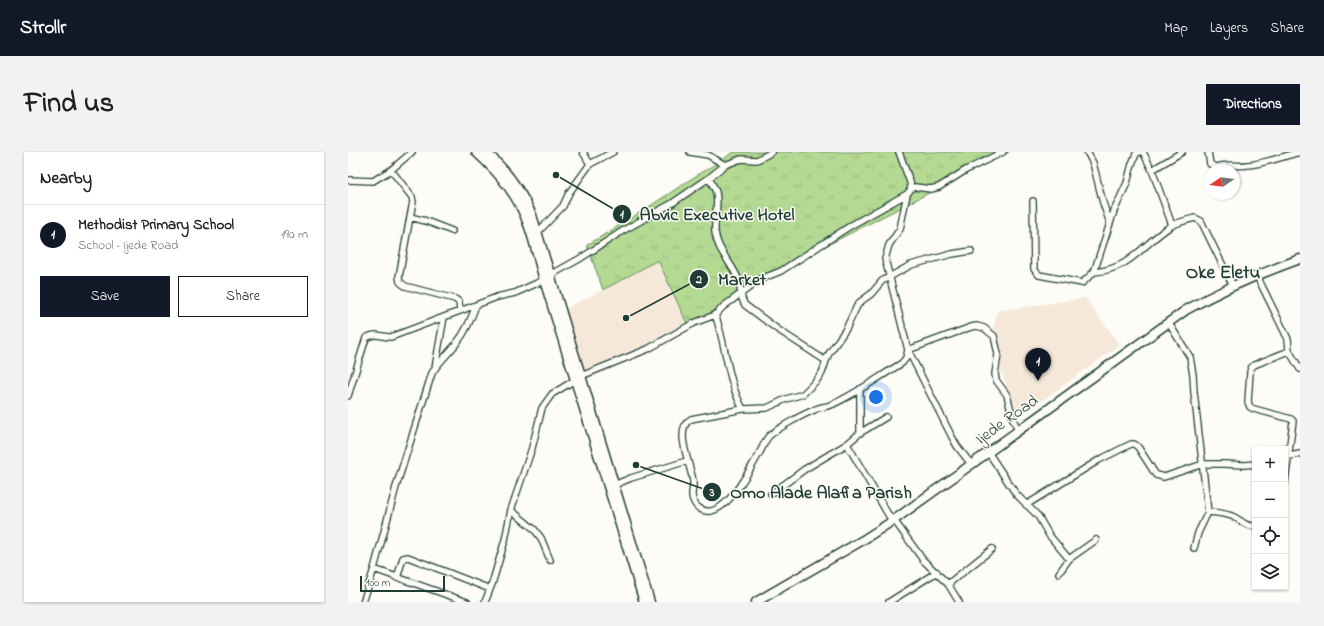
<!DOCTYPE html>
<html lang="en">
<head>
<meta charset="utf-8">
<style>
  body { margin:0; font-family:"Indie Flower",sans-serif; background:#f2f2f2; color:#202124 }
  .controls { position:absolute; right:12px; bottom:12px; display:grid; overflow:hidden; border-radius:0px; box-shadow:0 1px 3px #0004 }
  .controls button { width:36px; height:36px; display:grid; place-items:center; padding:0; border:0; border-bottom:1px solid #e0e0e0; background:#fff; color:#202124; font:20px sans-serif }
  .compass { position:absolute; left:856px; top:12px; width:36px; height:36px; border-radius:50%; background:#fff; box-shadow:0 1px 3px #0004; rotate:257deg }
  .scale { position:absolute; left:12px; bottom:10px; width:85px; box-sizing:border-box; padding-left:4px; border:2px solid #1f3d34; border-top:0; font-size:11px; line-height:14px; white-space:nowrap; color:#1f3d34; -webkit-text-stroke:3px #fdfcf7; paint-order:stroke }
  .you { position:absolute; left:528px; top:245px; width:14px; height:14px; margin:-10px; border:3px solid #fff; border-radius:50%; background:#1a73e8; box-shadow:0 0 0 6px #1a73e833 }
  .badge { display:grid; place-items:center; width:26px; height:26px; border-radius:50%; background:#111827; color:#fff; font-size:13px; font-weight:700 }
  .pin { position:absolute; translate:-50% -33px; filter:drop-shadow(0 1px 2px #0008) }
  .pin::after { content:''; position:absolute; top:21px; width:14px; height:12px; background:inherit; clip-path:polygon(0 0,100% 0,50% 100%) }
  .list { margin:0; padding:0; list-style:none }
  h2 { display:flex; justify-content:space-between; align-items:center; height:52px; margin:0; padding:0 16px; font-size:17px }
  h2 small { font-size:13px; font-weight:400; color:#757577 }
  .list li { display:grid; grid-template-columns:26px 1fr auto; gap:12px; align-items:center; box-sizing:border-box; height:60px; padding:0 16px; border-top:1px solid #e0e0e0 }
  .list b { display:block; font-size:15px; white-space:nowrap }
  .list p { margin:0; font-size:13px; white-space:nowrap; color:#757577 }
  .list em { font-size:13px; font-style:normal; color:#757577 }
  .actions { display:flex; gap:8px; padding:12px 16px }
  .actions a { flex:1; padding:9px 0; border:1px solid #111827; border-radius:0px; text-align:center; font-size:14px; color:#111827 }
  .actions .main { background:#111827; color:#fff }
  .icon { flex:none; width:22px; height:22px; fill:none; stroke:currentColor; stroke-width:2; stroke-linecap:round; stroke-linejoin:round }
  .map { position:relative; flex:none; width:952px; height:450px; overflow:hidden; border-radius:0px }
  header { display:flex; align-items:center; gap:24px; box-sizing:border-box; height:56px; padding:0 20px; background:#111827; color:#fff }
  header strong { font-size:19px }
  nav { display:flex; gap:22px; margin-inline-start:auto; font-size:14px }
  .intro { display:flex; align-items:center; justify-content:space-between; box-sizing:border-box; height:96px; padding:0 24px }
  h1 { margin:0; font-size:28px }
  .button { padding:10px 18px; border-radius:0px; background:#111827; color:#fff; font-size:14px; font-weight:700 }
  main { display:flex; gap:24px; padding:0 24px }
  aside { flex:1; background:#fff; border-radius:0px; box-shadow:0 1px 3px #0004 }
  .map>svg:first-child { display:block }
  .built { fill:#f5e8d9 }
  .grass { fill:url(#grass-tufts); stroke:#6a8b64 }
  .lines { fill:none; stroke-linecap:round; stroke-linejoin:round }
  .street-casing { stroke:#1f3d34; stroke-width:8 }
  .secondary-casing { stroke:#1f3d34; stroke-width:11 }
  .street { stroke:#fdfcf7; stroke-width:5.5 }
  .secondary { stroke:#fdfcf7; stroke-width:8 }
  .labels { text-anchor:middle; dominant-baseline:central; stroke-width:3; stroke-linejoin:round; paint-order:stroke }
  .street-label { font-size:17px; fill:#1f3d34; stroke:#fdfcf7 }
  .quarter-label { font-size:19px; font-weight:bold; fill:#1f3d34; stroke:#fdfcf7 }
  .leader { fill:none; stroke:#1f3d34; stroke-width:1.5 }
  .callout-dot { fill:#1f3d34; stroke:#fdfcf7; stroke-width:1.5 }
  .mark-label { font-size:12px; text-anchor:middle; font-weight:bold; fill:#fff }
  .callout-label { font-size:18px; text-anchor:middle; font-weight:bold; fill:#1f3d34; stroke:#fdfcf7; stroke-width:3; stroke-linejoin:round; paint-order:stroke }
</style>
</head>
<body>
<header>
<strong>Strollr</strong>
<nav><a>Map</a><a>Layers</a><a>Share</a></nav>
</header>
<div class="intro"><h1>Find us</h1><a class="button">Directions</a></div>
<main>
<aside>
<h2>Nearby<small></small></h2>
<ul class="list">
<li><span class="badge">1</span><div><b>Methodist Primary School</b><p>School · Ijede Road</p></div><em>190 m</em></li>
</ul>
<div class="actions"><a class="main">Save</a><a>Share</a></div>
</aside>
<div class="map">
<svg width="952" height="450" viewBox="0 0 952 450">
  <defs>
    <pattern id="grass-tufts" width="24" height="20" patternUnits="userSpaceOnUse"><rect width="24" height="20" fill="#b4d993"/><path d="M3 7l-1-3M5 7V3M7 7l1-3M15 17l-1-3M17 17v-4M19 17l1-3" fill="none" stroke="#9abb7f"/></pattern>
  </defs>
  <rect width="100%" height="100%" fill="#fdfcf7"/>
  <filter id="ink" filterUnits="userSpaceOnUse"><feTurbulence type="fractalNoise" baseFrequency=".025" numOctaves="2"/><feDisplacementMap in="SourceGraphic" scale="8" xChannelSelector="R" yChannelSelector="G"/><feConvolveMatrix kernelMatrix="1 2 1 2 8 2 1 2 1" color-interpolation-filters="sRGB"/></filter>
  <g filter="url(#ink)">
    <path class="built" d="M 310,107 L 341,176 L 292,205 L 237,228 L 216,157 L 273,129 Z
      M 737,146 L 772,193 L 671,265 L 643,193 L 649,159 Z"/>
    <path class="grass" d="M 385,0 L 661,0 L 466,100 L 341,176 L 310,108 L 255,138 L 239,93 C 274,72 309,50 343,27 C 357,18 372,10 385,0 Z"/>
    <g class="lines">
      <g class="street-casing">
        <path id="street" d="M 235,0 L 242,12
          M 342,0 L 360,3 L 377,13
          M 551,0 L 562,30 L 563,37
          M 739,0 L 745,11 L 755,51 L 762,71
          M 795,0 L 804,18 L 824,73
          M 860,0 L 862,12 L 868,15 C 880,11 887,15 899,13 C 915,12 936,4 952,0
          M 43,18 L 64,45 L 65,50 L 62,65 L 78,69 L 104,79
          M 804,18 L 834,0
          M 361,26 C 363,30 366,35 368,40 C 371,53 366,67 367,80 C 369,99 385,112 391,129 C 393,137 392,146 397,153 L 429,177 L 478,209
          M 0,28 L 25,29 L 43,18 L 64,0
          M 685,49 L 686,117 L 691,123 L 734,131 L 746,120 L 766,59 L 779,31 L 784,12 L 788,2 L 791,0
          M 62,65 L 51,125 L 52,130 L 57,134 L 107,147 L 111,150 L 112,159
          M 189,81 L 215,54 L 221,41 L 242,12 L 265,0
          M 623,99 L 604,102 L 563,113 L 534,129 L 523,142 L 512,150 L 509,154 L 498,177 L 480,203 L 474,221 L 468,229 L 455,242 L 438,247 L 419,256 L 395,257 L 343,267 C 325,276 343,314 345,329 C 346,337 341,343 347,352 C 350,357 357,360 363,359 C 383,355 402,317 412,300 C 415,295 417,288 421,284 C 430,276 454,263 466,258 C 471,255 477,255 483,253 C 508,242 531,225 554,211 L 558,206 L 560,198 L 623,175 L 629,174 L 636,176 L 646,184 L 650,202 L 647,222 L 648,228 L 659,243 L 665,267 L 670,278
          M 746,120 C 784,117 794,92 823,74 C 830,70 839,68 847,66 L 853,69 L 885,134
          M 201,124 L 233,106 L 276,78 L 323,52 L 361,26 L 377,13 L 393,7 L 409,8 L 424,0
          M 909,124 L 940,187 L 941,199 L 952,217
          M 367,162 C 378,193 379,228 395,257
          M 820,170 L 842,205 L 845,223 L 846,240 L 860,360 L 850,381 L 846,396
          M 87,216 L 96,165
          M 233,224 L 300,197 L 346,171 L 367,163 L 376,154 L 413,127 L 433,119 L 502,74 L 559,42
          M 0,244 L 18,186 C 29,180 32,185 43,185 L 149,145 L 167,141 L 196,128
          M 512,281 L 512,237
          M 499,292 L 541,364 L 546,368 L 575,408 L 600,432 L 611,450
          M 640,300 L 668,342 L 690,364 L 701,383 L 721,407
          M 937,305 L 952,302
          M 623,312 L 609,294 L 604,285 L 560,198 L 537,107 L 541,93 L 552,77 L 559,42 L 563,37 L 567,35 L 583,37 L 591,35 L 618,18 L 655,0
          M 937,330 L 945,269 L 943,267 L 906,257 L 902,255 L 900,250 L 902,220 L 903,216 L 906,213 L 941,199
          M 266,333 L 283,326 L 339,309
          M 423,342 L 457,317 L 499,292 L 512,281 L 538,265
          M 678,353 L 751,308 L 783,292 L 786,292 L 790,295 L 808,323 L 816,325 L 855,312 L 876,312 L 897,313 L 907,312
          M 163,358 L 186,377 L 193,386 L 202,408
          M 860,360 C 868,361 878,361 886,365 C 894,369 898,375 907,374
          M 26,417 L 119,450
          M 711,421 L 721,407 L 748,388
          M 49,426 L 55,406 L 60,405 L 142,437
          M 600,432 L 644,397
          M 15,450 L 26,417 L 48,335 L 84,221 C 90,211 100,202 108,192 C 118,180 123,167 128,153
          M 137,450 L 144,432 L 157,388 L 163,358 L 184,296 L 194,256 L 204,242 L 227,228
          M 541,450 L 589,420"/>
      </g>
      <g class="secondary-casing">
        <path id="secondary" d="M 128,0 C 151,21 171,44 181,75 C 187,92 191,111 196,128 L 296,450
          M 138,0 C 158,18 173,38 184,63 L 302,450
          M 408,450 L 515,388 L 546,368 L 838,158 C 875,137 913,121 952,107"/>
      </g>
      <use href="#street" class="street"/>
      <use href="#secondary" class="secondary"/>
    </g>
  </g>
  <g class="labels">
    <g class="street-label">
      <text transform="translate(659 268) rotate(-36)">Ijede Road</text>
    </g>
    <g class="quarter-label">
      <text x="875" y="121">Oke Eletu</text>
    </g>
  </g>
  <path class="leader" d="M208 23L274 62M278 166L351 127M288 313L364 340"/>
  <g class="callout-dot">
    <circle cx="208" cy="23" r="4"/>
    <circle cx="278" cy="166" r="4"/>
    <circle cx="288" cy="313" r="4"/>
    <circle cx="274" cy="62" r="10"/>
    <circle cx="351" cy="127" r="10"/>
    <circle cx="364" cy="340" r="10"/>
  </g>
  <g class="mark-label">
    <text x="274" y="66">1</text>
    <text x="351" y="131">2</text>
    <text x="364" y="344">3</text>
  </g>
  <g class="callout-label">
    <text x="369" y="68">Abvic Executive Hotel</text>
    <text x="394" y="133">Market</text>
    <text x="473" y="346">Omo Alade Alafia Parish</text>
  </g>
</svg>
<div class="controls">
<button>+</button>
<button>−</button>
<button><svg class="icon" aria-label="locate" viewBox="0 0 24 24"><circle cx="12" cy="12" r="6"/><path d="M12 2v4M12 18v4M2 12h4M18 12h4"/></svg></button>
<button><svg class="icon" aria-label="layers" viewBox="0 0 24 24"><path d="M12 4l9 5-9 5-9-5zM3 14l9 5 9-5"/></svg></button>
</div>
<svg class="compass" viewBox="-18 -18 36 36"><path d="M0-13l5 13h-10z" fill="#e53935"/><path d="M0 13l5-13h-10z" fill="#757577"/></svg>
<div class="scale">100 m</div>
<div class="you"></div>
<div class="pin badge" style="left:690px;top:229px">1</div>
</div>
</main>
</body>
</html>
